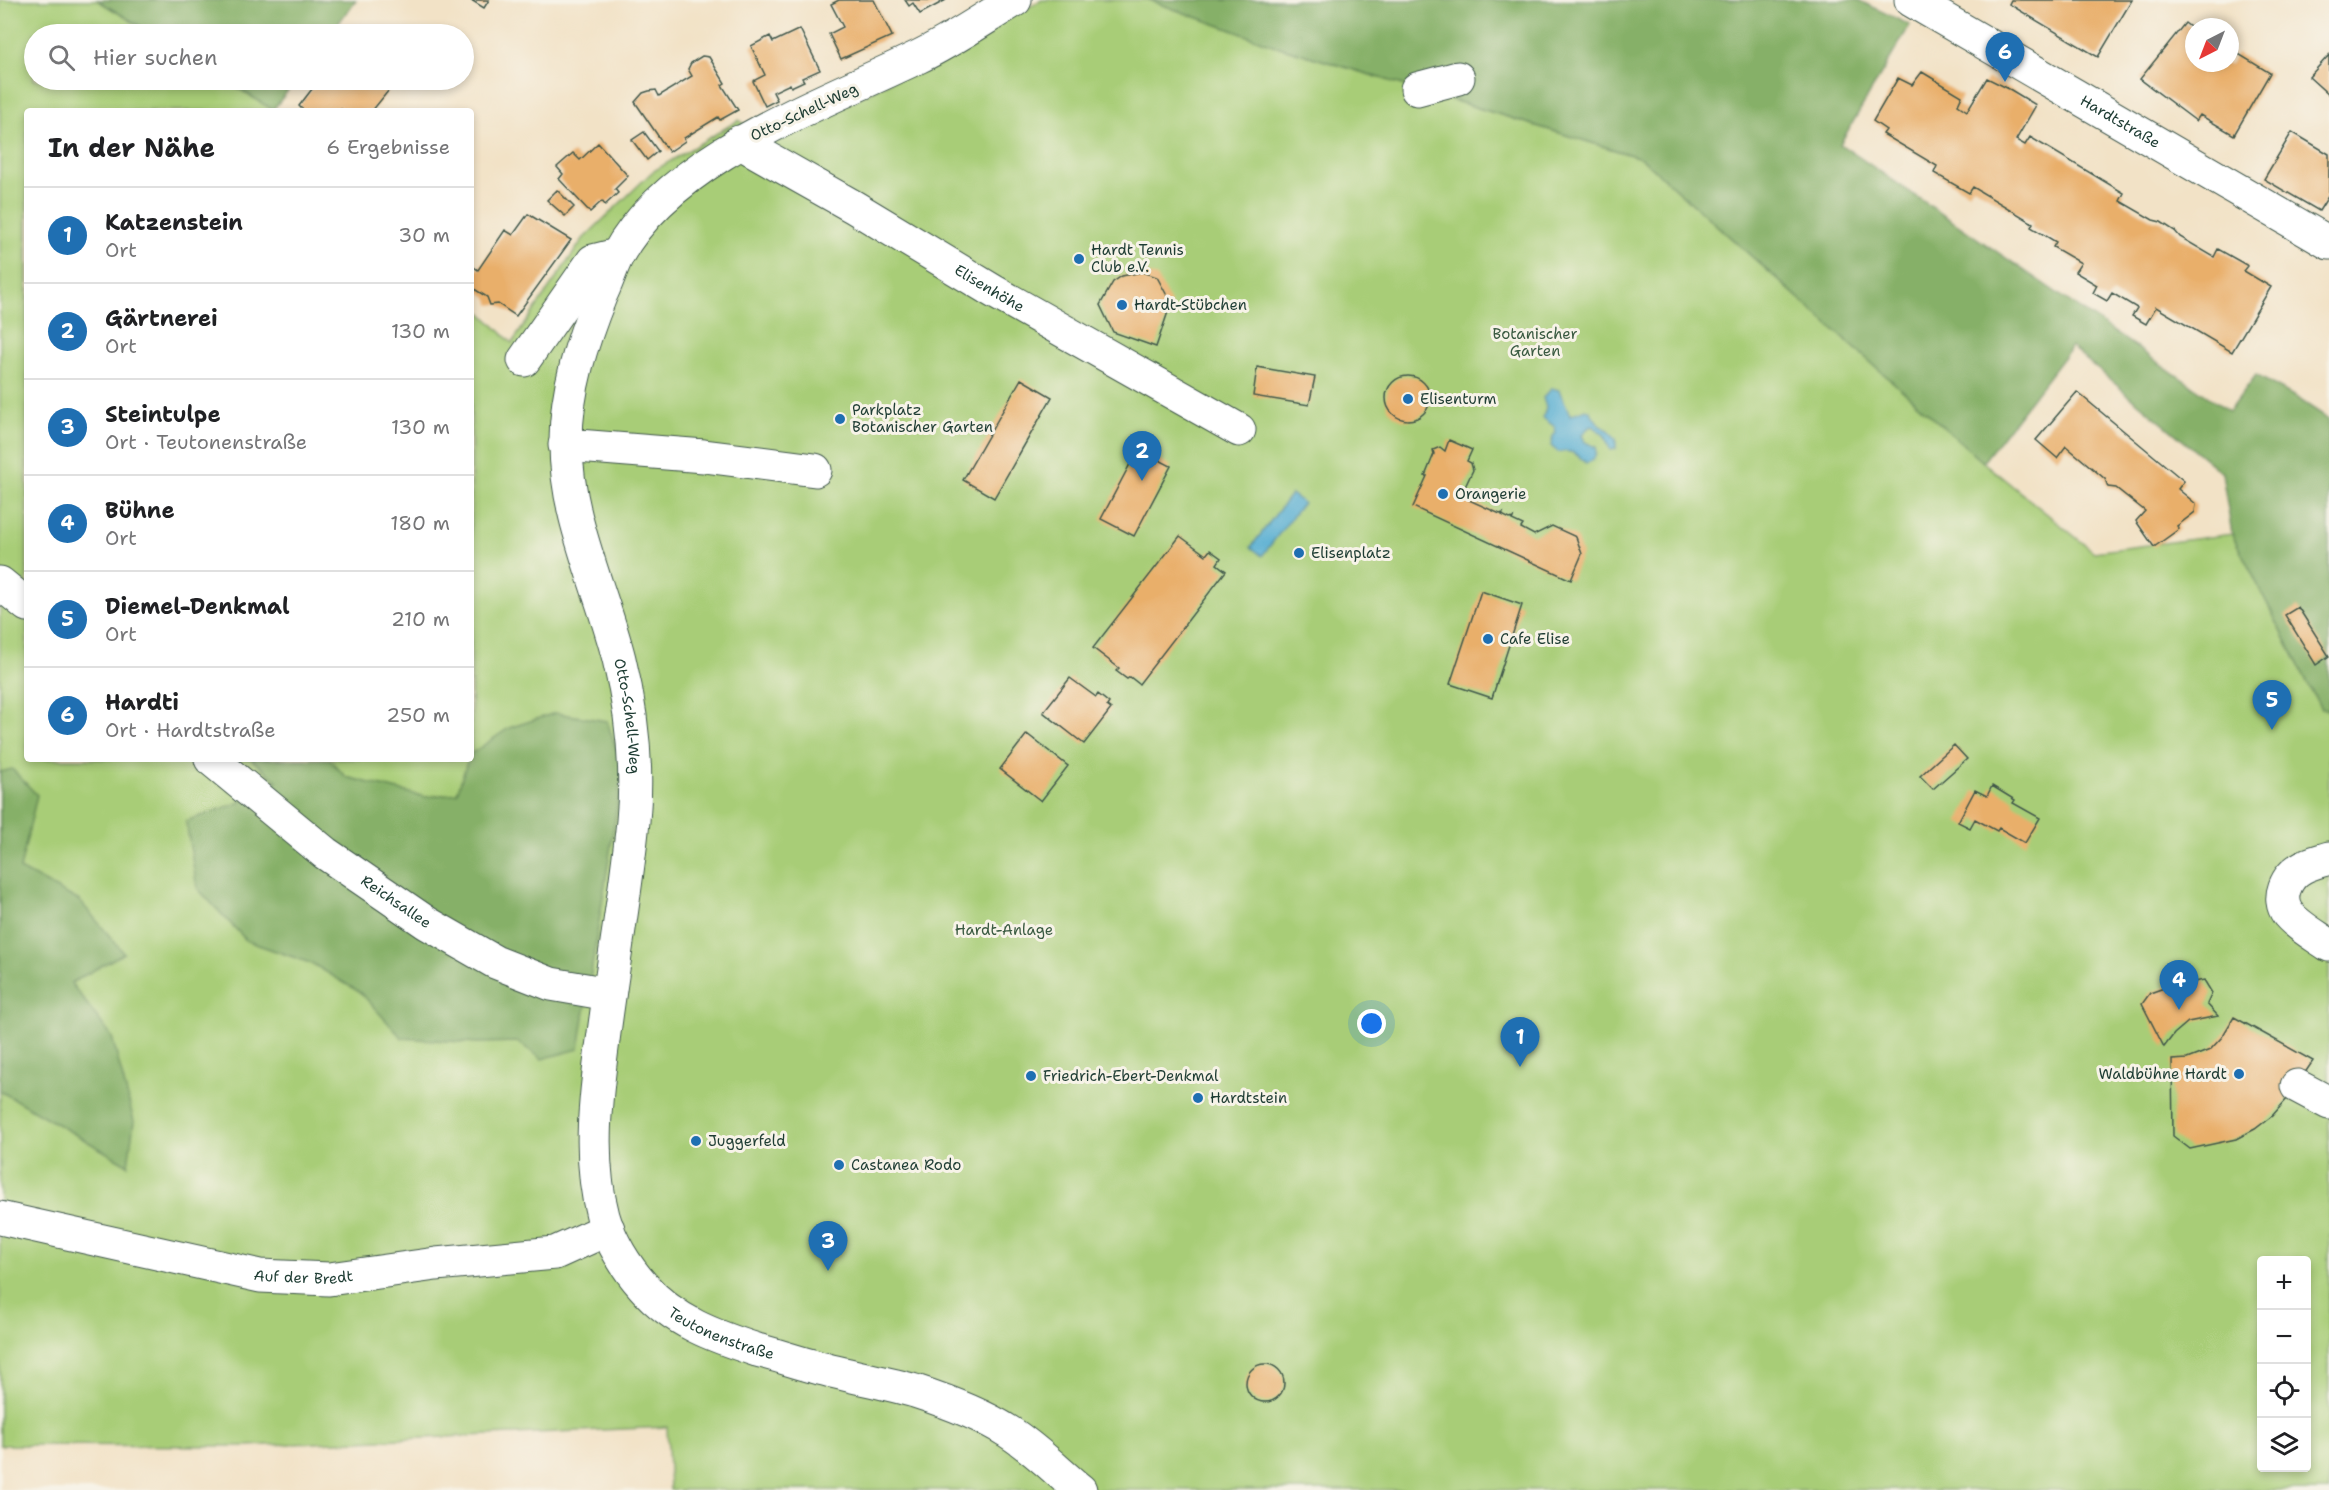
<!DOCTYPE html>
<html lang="de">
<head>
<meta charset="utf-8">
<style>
  body { margin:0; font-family:"Shantell Sans",sans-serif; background:#f6f6f6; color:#202124 }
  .controls { position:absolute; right:18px; bottom:18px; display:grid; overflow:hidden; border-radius:6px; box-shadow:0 3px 9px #0003 }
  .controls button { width:54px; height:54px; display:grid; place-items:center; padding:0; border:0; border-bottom:2px solid #e0e0e0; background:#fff; color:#202124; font:30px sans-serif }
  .compass { position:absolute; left:2185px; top:18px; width:54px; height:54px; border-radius:50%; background:#fff; box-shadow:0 3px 9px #0003; rotate:222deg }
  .you { position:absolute; left:1372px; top:1024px; width:21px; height:21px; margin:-15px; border:4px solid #fff; border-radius:50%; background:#1a73e8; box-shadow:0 0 0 9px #1a73e833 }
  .badge { display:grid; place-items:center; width:39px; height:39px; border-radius:50%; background:#1f6fb2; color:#fff; font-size:20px; font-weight:700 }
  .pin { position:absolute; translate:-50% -50px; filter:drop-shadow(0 2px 3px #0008) }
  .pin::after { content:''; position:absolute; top:32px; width:21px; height:18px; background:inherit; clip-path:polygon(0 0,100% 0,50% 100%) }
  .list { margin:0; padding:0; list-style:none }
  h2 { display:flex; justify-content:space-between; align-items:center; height:78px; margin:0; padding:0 24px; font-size:26px }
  h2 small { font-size:20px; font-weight:400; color:#757577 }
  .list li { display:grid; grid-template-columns:39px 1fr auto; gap:18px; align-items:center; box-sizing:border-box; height:96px; padding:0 24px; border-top:2px solid #e0e0e0 }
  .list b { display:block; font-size:22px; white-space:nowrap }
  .list p { margin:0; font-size:20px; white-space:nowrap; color:#757577 }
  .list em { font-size:20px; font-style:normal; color:#757577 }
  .icon { flex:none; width:33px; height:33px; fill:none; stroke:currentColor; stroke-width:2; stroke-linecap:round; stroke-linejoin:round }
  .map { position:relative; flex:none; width:2329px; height:1490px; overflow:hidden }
  .search { position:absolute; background:#fff; box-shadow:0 3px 9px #0003; left:24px; top:24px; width:450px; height:66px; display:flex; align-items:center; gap:15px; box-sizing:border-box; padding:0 21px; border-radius:33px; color:#757577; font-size:22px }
  .panel { position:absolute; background:#fff; box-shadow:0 3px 9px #0003; left:24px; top:108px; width:450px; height:654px; border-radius:6px }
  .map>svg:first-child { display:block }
  .green { fill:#a8cd77; stroke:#648556; stroke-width:1.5; fill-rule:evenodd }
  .forest { fill:#86b068; stroke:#52764e; stroke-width:1.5 }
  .water { fill:#54add2; stroke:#3a7583; stroke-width:1.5 }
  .building { fill:#e9af6a }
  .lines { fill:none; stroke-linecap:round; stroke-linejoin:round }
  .minor-casing { stroke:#3f564a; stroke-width:35 }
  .minor { stroke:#fff; stroke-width:33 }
  .poi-dot { fill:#1f6fb2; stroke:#f7f3e8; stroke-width:2 }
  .labels { text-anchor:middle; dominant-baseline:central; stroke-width:6; stroke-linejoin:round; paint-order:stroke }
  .street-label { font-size:15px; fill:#1f3d34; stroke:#f7f3e8 }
  .poi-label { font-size:15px; fill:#1f3d34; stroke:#f7f3e8; text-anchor:start }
  .park-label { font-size:15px; fill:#3a5a41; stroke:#f7f3e8 }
</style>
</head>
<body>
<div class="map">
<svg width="2329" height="1490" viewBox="0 0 2329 1490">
  <rect width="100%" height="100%" fill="#f7f3e8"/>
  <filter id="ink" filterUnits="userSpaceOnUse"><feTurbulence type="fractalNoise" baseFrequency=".0167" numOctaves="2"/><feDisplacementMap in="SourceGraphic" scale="12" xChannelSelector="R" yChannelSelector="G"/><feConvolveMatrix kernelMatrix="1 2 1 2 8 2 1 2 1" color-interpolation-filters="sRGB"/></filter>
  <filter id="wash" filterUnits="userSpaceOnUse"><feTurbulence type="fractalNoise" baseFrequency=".008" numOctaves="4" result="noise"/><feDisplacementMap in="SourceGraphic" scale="24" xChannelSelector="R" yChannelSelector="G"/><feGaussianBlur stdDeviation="1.35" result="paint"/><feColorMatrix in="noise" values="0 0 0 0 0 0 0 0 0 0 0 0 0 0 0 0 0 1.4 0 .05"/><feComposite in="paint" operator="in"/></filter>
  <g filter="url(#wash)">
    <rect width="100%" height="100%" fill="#f2e2c6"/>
    <path class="green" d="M 0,0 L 97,0 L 153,34 L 34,34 L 34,80 L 225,80 L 275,111 L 27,111 L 27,759 L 471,759 L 471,303 L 512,343 L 583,239 L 652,172 L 739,120 L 769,146 L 1042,0 L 1149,0 L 1273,45 L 1641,158 L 1983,462 L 2094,552 L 2232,534 L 2321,709 L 2329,710 L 2329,1490 L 670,1490 L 667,1427 L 247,1446 L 0,1445 ZM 2262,1260 L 2306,1260 L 2306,1468 L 2262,1468 Z"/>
    <path class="forest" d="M 97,0 L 356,0 L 330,34 L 153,34 Z
      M 1149,0 L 1858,0 L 1910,25 L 1840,144 L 2229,411 L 2256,375 L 2297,398 L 2329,419 L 2329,710 L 2321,709 L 2232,534 L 2222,473 L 2071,347 L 1983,462 L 1641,158 L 1273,45 Z
      M 225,80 L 296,80 L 273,110 Z
      M 555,713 L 607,721 L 623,769 L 579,1049 L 542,1059 L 518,1042 L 478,1043 L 402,1038 L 361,993 L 313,964 L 247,941 L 197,888 L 186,821 L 238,803 L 277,781 L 251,759 L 329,759 L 346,777 L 426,797 L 457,793 L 468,759 L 471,759 L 471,754 L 509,728 Z
      M 12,769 L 37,795 L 20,869 L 80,901 L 124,953 L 71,983 L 112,1037 L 134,1121 L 128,1165 L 0,1091 L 0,772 Z"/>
    <path class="water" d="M 1552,388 L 1559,390 L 1570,415 L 1586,409 L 1590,411 L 1600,426 L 1609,430 L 1616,439 L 1616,449 L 1610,450 L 1605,436 L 1593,426 L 1588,428 L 1582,435 L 1585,442 L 1596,447 C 1597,457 1594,460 1586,463 C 1577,454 1571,449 1558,452 L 1551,446 L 1553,436 L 1556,433 L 1555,427 L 1543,418 L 1546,407 L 1543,398 Z
      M 1291,494 L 1303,503 L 1262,556 L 1251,547 Z"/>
    <g id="blocks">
      <path class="building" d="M 471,0 L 489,0 L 484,8 Z
        M 839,0 L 874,0 L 892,36 L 841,59 L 829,34 L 843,27 L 831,4 Z
        M 905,0 L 946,0 L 920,14 L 913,3 L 909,6 Z
        M 2011,0 L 2132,0 L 2098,57 L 2009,4 Z
        M 2185,23 L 2194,30 L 2194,63 L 2231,64 L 2237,53 L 2270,73 L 2234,135 L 2200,115 L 2196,121 L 2140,79 Z
        M 800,29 L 820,70 L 802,78 L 804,81 L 791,87 L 790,84 L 773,92 L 777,100 L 765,106 L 753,81 L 765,75 L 751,46 L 770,36 L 773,42 Z
        M 2329,55 L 2329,95 L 2309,77 Z
        M 702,56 L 709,57 L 725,83 L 722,85 L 738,110 L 720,120 L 718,117 L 684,138 L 685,141 L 669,152 L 635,102 L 643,93 L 649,91 L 656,90 L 659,96 L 692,76 L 688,69 L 691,63 Z
        M 1922,72 L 1962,96 L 1958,105 L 1967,111 L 1987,78 L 2011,90 L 2036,105 L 2016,140 L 2025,145 L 2030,137 L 2124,193 L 2120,201 L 2153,220 L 2161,222 L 2175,231 L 2180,237 L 2214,257 L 2218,249 L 2248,266 L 2244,271 L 2271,287 L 2232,352 L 2156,307 L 2146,324 L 2132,316 L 2137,308 L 2112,293 L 2107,301 L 2093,293 L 2097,285 L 2075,272 L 2081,263 L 2053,247 L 2056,242 L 2031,227 L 2033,223 L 1973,187 L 1969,193 L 1934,173 L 1937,166 L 1883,134 L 1886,130 L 1873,121 L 1898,78 L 1912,85 Z
        M 319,80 L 375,80 L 389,90 L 372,111 L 344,111 L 341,109 L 340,111 L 304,111 L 299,106 Z
        M 644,132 L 658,151 L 647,160 L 632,140 Z
        M 2292,132 L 2329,154 L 2329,195 L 2319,211 L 2264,179 Z
        M 598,143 L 628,176 L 615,189 L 618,193 L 605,205 L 602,201 L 590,212 L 559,179 L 563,174 L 557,167 L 573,153 L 580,160 Z
        M 557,190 L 574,207 L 565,216 L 547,200 Z
        M 528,214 L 571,240 L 516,316 L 498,304 L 490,305 L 487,297 L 471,287 L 471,265 L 478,270 L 505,230 L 513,235 Z
        M 1142,272 L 1157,277 L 1171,303 L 1156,347 L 1113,332 L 1100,305 L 1113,282 L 1122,276 Z
        M 1257,367 L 1315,377 L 1309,405 L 1253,396 Z
        M1386 398a22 22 0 1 1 44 0a22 22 0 1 1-44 0Z
        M 1021,379 L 1052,397 L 994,498 L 963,480 Z
        M 2077,392 L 2184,481 L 2178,489 L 2196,504 L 2195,512 L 2177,526 L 2179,529 L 2154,547 L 2136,521 L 2145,511 L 2116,488 L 2108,487 L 2105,479 L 2066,446 L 2057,458 L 2036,440 Z
        M 1449,440 L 1472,450 L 1467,461 L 1471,463 L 1473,470 L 1464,489 L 1469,500 L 1500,514 L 1503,513 L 1502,515 L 1510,519 L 1513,518 L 1512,520 L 1523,525 L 1521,528 L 1534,535 L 1552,526 L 1576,537 L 1582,554 L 1571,580 L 1413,507 L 1427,476 L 1425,476 L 1434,454 L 1433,450 L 1440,447 L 1445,451 Z
        M 1138,449 L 1171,466 L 1134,536 L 1101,519 Z
        M 1180,536 L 1206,555 L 1210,550 L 1221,558 L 1217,564 L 1226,571 L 1139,684 L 1130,677 L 1127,679 L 1116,671 L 1119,668 L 1093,648 Z
        M 1481,591 L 1522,605 L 1492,698 L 1450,684 Z
        M 2298,607 L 2329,656 L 2316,665 L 2285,615 Z
        M 1070,678 L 1096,697 L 1098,694 L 1109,703 L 1107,706 L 1111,709 L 1084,744 L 1043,712 Z
        M 1027,734 L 1068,766 L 1041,801 L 1000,769 Z
        M 1954,745 L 1967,759 L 1933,789 L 1920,776 Z
        M 1992,786 L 2015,800 L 2013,803 L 2040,818 L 2025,843 L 1999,828 L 1997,831 L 1975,819 L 1970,828 L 1958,822 L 1975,790 L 1987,796 Z
        M 2204,980 L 2212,993 L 2207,1004 L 2218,1016 L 2188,1022 L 2174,1034 L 2164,1047 L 2142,1004 L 2150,993 L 2164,988 Z
        M 2234,1017 L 2313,1061 L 2287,1099 L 2272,1116 L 2255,1129 L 2236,1139 L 2190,1149 L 2173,1136 L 2172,1060 L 2187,1059 L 2210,1050 L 2222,1037 Z
        M1246 1383a19 19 0 1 1 38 0a19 19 0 1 1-38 0Z"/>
    </g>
  </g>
  <g filter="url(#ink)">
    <use href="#blocks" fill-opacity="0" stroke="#3f564a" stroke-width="1.5"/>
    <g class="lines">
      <g class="minor-casing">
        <g id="minor">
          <path id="s1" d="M 1015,0 C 983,19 952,41 918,57 C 821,104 670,157 617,256 C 611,268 607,282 601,294 C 582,341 566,389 566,441 C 565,517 601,587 619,659 C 632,712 638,767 633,821 C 626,892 613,963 604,1033 C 596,1093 587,1156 603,1216 C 610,1241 626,1267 643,1286 C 674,1322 714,1336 757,1350 C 777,1355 796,1362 816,1367 C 849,1376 883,1382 915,1391 C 946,1401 981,1414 1009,1432 C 1034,1448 1057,1471 1080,1490"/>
          <path id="s2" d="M 1911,0 L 2329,243"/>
          <path d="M 1417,89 L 1458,78"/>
          <path id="s3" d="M 739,142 L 854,207 L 993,291 L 1239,430"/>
          <path d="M 524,360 L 593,261 L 617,255"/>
          <path d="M 565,445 L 704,456 L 815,470"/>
          <path d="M 0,583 L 27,605"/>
          <path id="s4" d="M 211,759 L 325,853 L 427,923 L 495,962 L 551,984 L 609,994"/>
          <path d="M 2329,858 C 2320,861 2311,863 2303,867 C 2286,876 2276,898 2288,914 C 2299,927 2316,936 2329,945"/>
          <path d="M 2297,1086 L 2329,1103"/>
          <path id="s5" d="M 0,1218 L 260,1276 L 329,1279 L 436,1264 L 555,1253 L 608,1229"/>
        </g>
      </g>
      <use href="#minor" class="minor"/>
    </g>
  </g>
  <g class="poi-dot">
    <circle cx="1079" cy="259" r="6"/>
    <circle cx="1122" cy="305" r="6"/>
    <circle cx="1408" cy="399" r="6"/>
    <circle cx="840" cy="419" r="6"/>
    <circle cx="1443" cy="494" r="6"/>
    <circle cx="1299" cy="553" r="6"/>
    <circle cx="1488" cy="639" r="6"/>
    <circle cx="2239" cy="1074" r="6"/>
    <circle cx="1031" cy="1076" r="6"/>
    <circle cx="1198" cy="1098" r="6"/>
    <circle cx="696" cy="1141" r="6"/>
    <circle cx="839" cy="1165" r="6"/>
  </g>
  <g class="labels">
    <g class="street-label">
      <text transform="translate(804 112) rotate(-25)">Otto-Schell-Weg</text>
      <text stroke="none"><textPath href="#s2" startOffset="242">Hardtstraße</textPath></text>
      <text stroke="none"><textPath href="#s3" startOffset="290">Elisenhöhe</textPath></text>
      <text stroke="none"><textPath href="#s1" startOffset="956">Otto-Schell-Weg</textPath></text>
      <text stroke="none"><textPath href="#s4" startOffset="234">Reichsallee</textPath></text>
      <text stroke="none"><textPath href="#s5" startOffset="310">Auf der Bredt</textPath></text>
      <text stroke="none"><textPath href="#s1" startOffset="1634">Teutonenstraße</textPath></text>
    </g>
    <g class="poi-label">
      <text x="1091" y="250">Hardt Tennis<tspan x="1091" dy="17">Club e.V.</tspan></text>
      <text x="1134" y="305">Hardt-Stübchen</text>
      <text x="1420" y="399">Elisenturm</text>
      <text x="852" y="410">Parkplatz<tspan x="852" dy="17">Botanischer Garten</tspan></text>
      <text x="1455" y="494">Orangerie</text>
      <text x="1311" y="553">Elisenplatz</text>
      <text x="1500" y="639">Cafe Elise</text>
      <text x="2227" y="1074" text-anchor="end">Waldbühne Hardt</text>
      <text x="1043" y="1076">Friedrich-Ebert-Denkmal</text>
      <text x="1210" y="1098">Hardtstein</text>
      <text x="708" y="1141">Juggerfeld</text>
      <text x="851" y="1165">Castanea Rodo</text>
    </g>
    <g class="park-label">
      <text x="1535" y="334">Botanischer<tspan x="1535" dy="17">Garten</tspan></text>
      <text x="1004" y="930">Hardt-Anlage</text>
    </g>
  </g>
</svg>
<div class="controls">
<button>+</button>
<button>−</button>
<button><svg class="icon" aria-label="locate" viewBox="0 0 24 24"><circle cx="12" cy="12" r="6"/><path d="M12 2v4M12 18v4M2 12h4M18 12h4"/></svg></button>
<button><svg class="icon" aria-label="layers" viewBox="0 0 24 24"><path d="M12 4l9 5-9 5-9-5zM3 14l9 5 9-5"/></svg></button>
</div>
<svg class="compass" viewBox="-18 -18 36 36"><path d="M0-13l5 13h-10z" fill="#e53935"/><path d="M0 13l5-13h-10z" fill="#757577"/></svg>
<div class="you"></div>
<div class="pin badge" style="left:1520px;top:1067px">1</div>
<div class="pin badge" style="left:1142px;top:481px">2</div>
<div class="pin badge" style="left:828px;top:1271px">3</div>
<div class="pin badge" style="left:2179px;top:1010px">4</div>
<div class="pin badge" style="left:2272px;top:730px">5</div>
<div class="pin badge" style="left:2005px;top:82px">6</div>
<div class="search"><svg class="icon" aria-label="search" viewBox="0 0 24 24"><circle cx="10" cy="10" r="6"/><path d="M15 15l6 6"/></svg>Hier suchen</div>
<section class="panel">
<h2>In der Nähe<small>6 Ergebnisse</small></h2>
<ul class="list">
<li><span class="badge">1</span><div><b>Katzenstein</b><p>Ort</p></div><em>30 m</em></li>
<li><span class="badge">2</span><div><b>Gärtnerei</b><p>Ort</p></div><em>130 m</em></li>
<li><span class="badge">3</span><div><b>Steintulpe</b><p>Ort · Teutonenstraße</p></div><em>130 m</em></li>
<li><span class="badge">4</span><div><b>Bühne</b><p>Ort</p></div><em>180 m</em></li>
<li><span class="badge">5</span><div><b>Diemel-Denkmal</b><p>Ort</p></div><em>210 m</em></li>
<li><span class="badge">6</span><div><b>Hardti</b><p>Ort · Hardtstraße</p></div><em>250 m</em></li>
</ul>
</section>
</div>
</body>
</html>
